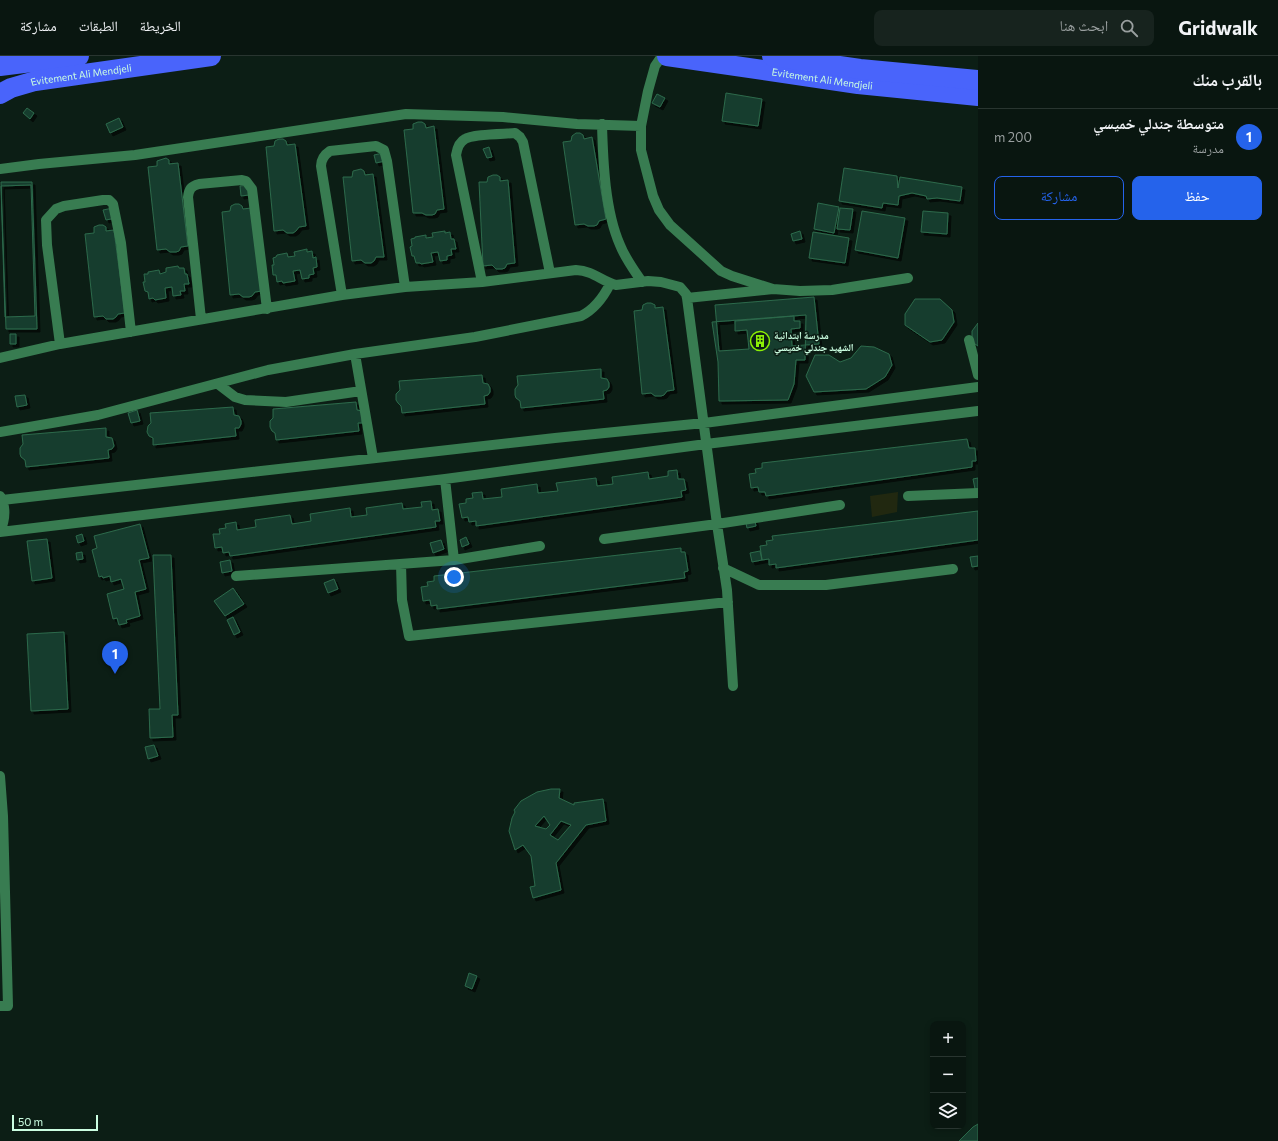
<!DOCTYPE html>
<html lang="ar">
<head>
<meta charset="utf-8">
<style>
  body { margin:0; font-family:Commissioner,"Noto Naskh Arabic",sans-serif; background:#17231e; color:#f1f3f6; direction:rtl }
  .controls { position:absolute; right:12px; bottom:12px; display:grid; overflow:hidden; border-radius:8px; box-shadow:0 2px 6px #0003 }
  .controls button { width:36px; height:36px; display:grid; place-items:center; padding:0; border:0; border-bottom:1px solid #293530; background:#091610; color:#f1f3f6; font:20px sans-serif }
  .scale { position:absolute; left:12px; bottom:10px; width:86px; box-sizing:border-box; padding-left:4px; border:2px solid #cbfee1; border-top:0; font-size:11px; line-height:14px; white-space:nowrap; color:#cbfee1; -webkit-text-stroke:3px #0c1e15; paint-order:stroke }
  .you { position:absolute; left:454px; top:521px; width:14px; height:14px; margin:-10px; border:3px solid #fff; border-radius:50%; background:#1a73e8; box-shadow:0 0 0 6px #1a73e833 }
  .badge { display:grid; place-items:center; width:26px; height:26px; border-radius:50%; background:#2563eb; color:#fff; font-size:13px; font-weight:700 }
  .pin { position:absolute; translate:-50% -33px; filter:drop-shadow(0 1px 2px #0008) }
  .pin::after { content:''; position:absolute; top:21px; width:14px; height:12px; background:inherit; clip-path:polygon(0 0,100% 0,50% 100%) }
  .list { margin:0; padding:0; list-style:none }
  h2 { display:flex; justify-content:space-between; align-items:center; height:52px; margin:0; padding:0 16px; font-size:17px }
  h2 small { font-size:13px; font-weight:400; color:#999f9f }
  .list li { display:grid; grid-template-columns:26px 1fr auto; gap:12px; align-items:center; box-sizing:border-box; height:56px; padding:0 16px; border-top:1px solid #293530 }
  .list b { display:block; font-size:15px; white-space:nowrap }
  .list p { margin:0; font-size:13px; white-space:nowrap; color:#999f9f }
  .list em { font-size:13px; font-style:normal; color:#999f9f }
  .actions { display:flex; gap:8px; padding:12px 16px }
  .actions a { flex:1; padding:9px 0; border:1px solid #2563eb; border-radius:8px; text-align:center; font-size:14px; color:#2563eb }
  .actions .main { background:#2563eb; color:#fff }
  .icon { flex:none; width:22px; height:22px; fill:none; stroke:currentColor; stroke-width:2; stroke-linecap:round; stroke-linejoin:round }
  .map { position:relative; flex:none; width:978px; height:1085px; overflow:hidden; direction:ltr }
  header { display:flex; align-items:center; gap:24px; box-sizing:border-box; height:56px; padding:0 20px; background:#091610; border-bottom:1px solid #293530 }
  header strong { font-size:19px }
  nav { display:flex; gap:22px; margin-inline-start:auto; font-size:14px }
  .search { width:280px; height:36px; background:#17231e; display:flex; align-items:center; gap:10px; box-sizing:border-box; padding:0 14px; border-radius:8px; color:#999f9f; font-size:15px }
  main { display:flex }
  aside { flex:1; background:#091610 }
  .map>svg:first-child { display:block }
  .green { fill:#212810 }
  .building { fill:#193e2d; stroke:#2c6a4c; fill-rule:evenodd; filter:url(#shadow) }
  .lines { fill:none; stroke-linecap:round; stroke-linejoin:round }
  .minor { stroke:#387c51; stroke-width:10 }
  .highway { stroke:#4964fb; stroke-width:20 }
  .labels { text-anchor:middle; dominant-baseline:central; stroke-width:3; stroke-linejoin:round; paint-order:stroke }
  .street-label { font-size:10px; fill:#cbfee1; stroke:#0c1e15 }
  .poi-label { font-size:10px; font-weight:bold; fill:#cbfee1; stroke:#0c1e15; text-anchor:start }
</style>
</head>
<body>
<header>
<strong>Gridwalk</strong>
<div class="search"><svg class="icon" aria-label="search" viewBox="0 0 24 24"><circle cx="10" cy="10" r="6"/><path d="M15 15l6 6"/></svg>ابحث هنا</div>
<nav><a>الخريطة</a><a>الطبقات</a><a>مشاركة</a></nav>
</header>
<main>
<aside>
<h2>بالقرب منك<small></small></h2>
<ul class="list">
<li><span class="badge">1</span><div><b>متوسطة جندلي خميسي</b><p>مدرسة</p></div><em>200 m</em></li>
</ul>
<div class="actions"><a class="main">حفظ</a><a>مشاركة</a></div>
</aside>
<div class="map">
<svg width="978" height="1085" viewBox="0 0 978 1085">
  <defs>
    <filter id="shadow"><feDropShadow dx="3" dy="3" stdDeviation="0" flood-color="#0009"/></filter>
  </defs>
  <rect width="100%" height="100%" fill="#0c1e15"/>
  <path class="green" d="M 898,436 L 897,456 L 872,461 L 870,440 Z"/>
  <path class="building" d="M 726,37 L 762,43 L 758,70 L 722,65 Z
    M 657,38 L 665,42 L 660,51 L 652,47 Z
    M 27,52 L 34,57 L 30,63 L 23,57 Z
    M 119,62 L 123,71 L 110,77 L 106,68 Z
    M 418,66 L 422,66 L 425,68 L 426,72 L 434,70 L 444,153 L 437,154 L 435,158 L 432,159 L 426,159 L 422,157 L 413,157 L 404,74 L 413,73 L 413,68 Z
    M 576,77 L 580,77 L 583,79 L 584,83 L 592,81 L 606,163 L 599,165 L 597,169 L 594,170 L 588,170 L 584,168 L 575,169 L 563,86 L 571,85 L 572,80 Z
    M 279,83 L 283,83 L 286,85 L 287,89 L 295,88 L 306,170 L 299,171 L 296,175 L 293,177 L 287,177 L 283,174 L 274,175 L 266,91 L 274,90 L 275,85 Z
    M 489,91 L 492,101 L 487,102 L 483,93 Z
    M 383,97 L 385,105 L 376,107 L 374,99 Z
    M 166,102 L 169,104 L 169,108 L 178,107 L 188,190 L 181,191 L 179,195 L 176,196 L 170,196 L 166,193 L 157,194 L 148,111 L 157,110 L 157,105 Z
    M 844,112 L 897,120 L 898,132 L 900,121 L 962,131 L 960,145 L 937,142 L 927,143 L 926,140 L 912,137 L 899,140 L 898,149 L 883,147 L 882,152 L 839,145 Z
    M 361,113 L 364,115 L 365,119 L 373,118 L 384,201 L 376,201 L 374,205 L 371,207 L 365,207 L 361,204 L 352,205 L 343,121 L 352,121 L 353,115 Z
    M 493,119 L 497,119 L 500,121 L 500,125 L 508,124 L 515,207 L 507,208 L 505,212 L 502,213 L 496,213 L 492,209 L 483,210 L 479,126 L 487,126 L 488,121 Z
    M 1,126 L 32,126 L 37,273 L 6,273 Z
    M 31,129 L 35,260 L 5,261 L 1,130 Z
    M 248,129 L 249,139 L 241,140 L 240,130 Z
    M 818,147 L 839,151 L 834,177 L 814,173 Z
    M 235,148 L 239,148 L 242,150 L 243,153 L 251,152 L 262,235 L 255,236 L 252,240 L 249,241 L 243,241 L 239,238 L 230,239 L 222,156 L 230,155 L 231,150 Z
    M 113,152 L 116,162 L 106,164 L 103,154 Z
    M 840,152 L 853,153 L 850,174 L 837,173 Z
    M 862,155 L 905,162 L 898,202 L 855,194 Z
    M 923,155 L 948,157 L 947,178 L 921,176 Z
    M 99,169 L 103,169 L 106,171 L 106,175 L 114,174 L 125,257 L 118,258 L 116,261 L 113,263 L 106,263 L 103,260 L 94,261 L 85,178 L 94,177 L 94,171 Z
    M 445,175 L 445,177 L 450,176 L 451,183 L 454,183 L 456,193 L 451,193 L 452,199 L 447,200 L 447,204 L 440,205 L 438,196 L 431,197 L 433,206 L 421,208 L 420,207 L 416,207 L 414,200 L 412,200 L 410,191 L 412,190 L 411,183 L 415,182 L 415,181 L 426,179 L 426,182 L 433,181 L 432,177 Z
    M 800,175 L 802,183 L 793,185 L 791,178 Z
    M 813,176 L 849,182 L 845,207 L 809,202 Z
    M 307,193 L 307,196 L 312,195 L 313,202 L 316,201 L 317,211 L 313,212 L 314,218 L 309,219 L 309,222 L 302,223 L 300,214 L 293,215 L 295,225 L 283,227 L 282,225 L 277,226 L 276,219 L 273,219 L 272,209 L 274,209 L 273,202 L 276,201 L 277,199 L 287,197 L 288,201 L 295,200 L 294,196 Z
    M 178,210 L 179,212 L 184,212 L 185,218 L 187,218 L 189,228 L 184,228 L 185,235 L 180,235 L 181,239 L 173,240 L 172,231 L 165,232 L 166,242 L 155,244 L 153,242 L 149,243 L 148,236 L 145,235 L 143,226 L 145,226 L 144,218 L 148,218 L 148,216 L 159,214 L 160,218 L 166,216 L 166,212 Z
    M 814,241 L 819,288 L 792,290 L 791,273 L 800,272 L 800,265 L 794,265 L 794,260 L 735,265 L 735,275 L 747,274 L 749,293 L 719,295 L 715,249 Z
    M 915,243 L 940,243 L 952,254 L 954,266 L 942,284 L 930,286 L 905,269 L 905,258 Z
    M 647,247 L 651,247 L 655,249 L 655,252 L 663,251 L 674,334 L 667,335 L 664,339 L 661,340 L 655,340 L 651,337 L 642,338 L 634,255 L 642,254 L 643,249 Z
    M 806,259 L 805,304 L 796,304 L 794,328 L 788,344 L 719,345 L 718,306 L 712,266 Z
    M 978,267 L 978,290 L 972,286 L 972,275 Z
    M 10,278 L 16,278 L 16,288 L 10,288 Z
    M 861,290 L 874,291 L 889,298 L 892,309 L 885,321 L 866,333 L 814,336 L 806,320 L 815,299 L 829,299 L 840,306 L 851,302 Z
    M 601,313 L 601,322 L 607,323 L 609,327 L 609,331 L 607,334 L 603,335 L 604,343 L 521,352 L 520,345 L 516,342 L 515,339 L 515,333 L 518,329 L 517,320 Z
    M 482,319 L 483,327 L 488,328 L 490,332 L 490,336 L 488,339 L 484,340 L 485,348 L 402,357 L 401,350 L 398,347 L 396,344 L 396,338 L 400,334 L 399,325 Z
    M 25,339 L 27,349 L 17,351 L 15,340 Z
    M 356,346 L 357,354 L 362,355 L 362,367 L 358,367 L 359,375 L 276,384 L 275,377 L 272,375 L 270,371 L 270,365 L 273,362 L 273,353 Z
    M 233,351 L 234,359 L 239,360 L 241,365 L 241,368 L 239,372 L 235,372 L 236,380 L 153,389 L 153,382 L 149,380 L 147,376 L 148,370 L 151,367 L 150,357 Z
    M 137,354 L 140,365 L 131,367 L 128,357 Z
    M 106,372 L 106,381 L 112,382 L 114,390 L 112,393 L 108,394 L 109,402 L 26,411 L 25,404 L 21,401 L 20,398 L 20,392 L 23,388 L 22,379 Z
    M 967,383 L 969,392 L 975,392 L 976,405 L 972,405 L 972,411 L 766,440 L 765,436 L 759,436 L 758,431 L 751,432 L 749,418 L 756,417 L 755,413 L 762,412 L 762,407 Z
    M 677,414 L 678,423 L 684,423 L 686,434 L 681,435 L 682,441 L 476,470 L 476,465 L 469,466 L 468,461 L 462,462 L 459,448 L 466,447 L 466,443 L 473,442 L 472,437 L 482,436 L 483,443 L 502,441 L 501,433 L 537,428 L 538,437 L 558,435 L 556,427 L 596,422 L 597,430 L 613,428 L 612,421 L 648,416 L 649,423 L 668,420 L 668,415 Z
    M 978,422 L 978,433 L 975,433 L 973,423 Z
    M 431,445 L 432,454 L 438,453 L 440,465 L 435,465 L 436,471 L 230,500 L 229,496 L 223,497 L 222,491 L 215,492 L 213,478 L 220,478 L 219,473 L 226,472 L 225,468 L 236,466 L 237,474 L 256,471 L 255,464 L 290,459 L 292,468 L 311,465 L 310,458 L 350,452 L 351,461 L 367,459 L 366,452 L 402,447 L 403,453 L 422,451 L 421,446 Z
    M 978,455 L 978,484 L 776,512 L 776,508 L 769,509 L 769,503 L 762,504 L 760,490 L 767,489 L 766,485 L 773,484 L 772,480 Z
    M 754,461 L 756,470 L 747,472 L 745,463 Z
    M 140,468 L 149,502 L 139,504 L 146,533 L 135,536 L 140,560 L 126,564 L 127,567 L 119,569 L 117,562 L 113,563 L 107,538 L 124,533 L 121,523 L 111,526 L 110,520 L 103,522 L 102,520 L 99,521 L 92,494 L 97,492 L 94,480 Z
    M 82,478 L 84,485 L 78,487 L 76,480 Z
    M 466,481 L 469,488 L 462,491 L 460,484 Z
    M 47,483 L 52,522 L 32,525 L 27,485 Z
    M 441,484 L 444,493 L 433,497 L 430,487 Z
    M 681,492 L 681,496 L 685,496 L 688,515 L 684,516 L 685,522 L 437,553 L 437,549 L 431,550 L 430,544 L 423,545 L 421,531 L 428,530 L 427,526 L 434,525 L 434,520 Z
    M 760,495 L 762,504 L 752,506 L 750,497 Z
    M 82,496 L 83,503 L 77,504 L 76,497 Z
    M 153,499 L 171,499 L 178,659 L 172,659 L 173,681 L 150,682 L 149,653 L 160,653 Z
    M 978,500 L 978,510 L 972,511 L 970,501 Z
    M 230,504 L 232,515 L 222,517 L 220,506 Z
    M 334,523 L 338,533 L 328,537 L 324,527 Z
    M 233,532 L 244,548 L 225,560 L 214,545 Z
    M 233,561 L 240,576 L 234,579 L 227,564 Z
    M 64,576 L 68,653 L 31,655 L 27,578 Z
    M 154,689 L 158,700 L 148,703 L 145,691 Z
    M 551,733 L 560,733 L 559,742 L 574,749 L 574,747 L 603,743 L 606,765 L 586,769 L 556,807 L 561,834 L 533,842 L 530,831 L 535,830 L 531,800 L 523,789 L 515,794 L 509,775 L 512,762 L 515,756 L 514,754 L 521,745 L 537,736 ZM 544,760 L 550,769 L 546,773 L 535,770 ZM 561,765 L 571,769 L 558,784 L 550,779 Z
    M 469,917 L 477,920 L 472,933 L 465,930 Z
    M 978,1068 L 978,1085 L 959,1085 L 973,1071 Z"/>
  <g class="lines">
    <path class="minor" d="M 662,0 L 655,10 L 648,35 L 641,70 L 641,94 L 653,140 L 659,154 L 670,169 L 721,215 L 732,220 L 773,233
      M 602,68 C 603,106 605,155 620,189 C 625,202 634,214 642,226
      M 0,113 L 39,108 L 135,99 L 406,58 L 503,61 L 577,68 L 641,70
      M 482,226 L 456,99 C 457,93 459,86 465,83 C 472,78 505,78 515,77 L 520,81 L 523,86 L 550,217
      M 342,239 L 321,110 C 321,103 324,99 330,95 L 376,90 L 384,94 L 387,105 L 405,231
      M 687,242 L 773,233 L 800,235 L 832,234 L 908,222
      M 201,263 L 188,141 C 189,133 191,130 199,128 L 242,124 L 246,125 L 252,133 L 267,253
      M 969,284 L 978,319
      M 60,288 L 47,189 L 46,164 L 56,153 L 64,150 L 103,144 L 109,144 L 113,148 L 121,187 L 131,276
      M 355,298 L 373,402
      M 0,302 L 60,288 L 342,239 L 405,231 L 482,226 L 576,214 C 594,215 601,225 616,229 L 648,225 L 661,226 L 680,231 L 686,238 L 687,242 L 717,468 L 727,534 L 733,630
      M 218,328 L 235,341 L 245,344 L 286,346 L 361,335
      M 0,376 L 98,359 L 268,314 L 355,298 L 475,281 L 581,260 C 595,253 603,242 610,228
      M 445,423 L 454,504 L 540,490
      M 0,440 C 7,452 5,464 0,476
      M 908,440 L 978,437
      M 2,444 L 555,382 L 704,367 L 978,331
      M 0,476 L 445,423 L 706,388 L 978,355
      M 604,483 L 717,468 L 840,449
      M 401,508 L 402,544 L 409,580 L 728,546
      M 723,512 L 759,529 L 826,529 L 953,513
      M 236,520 L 454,504
      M 0,720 L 3,760 L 8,950 L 0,950"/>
    <g class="highway">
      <path id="s1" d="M 667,0 L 858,28 L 978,40"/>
      <path d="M 772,0 L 860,13 L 978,24"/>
      <path d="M 0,10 L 79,0"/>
      <path id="s2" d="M 0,38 L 11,32 L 35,25 L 211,0"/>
    </g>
  </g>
  <defs>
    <g id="building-ring" transform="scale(1)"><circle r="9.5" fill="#0c1e15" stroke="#8bef06" stroke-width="1.5"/><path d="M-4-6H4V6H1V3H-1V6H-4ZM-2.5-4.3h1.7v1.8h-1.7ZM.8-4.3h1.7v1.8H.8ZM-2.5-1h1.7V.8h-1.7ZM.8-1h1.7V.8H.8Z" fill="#8bef06"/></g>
  </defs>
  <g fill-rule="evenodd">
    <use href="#building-ring" x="760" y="285"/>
  </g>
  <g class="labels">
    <g class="street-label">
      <text stroke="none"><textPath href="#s2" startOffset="84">Evitement Ali Mendjeli</textPath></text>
      <text stroke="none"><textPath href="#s1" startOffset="157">Evitement Ali Mendjeli</textPath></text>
    </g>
    <g class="poi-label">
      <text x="774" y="279">مدرسة ابتدائية<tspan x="774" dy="12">الشهيد جندلي خميسي</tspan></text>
    </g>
  </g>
</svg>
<div class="controls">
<button>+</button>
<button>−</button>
<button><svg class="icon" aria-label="layers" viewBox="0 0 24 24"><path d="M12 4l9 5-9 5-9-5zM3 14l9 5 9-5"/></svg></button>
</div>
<div class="scale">50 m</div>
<div class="you"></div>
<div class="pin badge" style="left:115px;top:618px">1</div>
</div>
</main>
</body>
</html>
